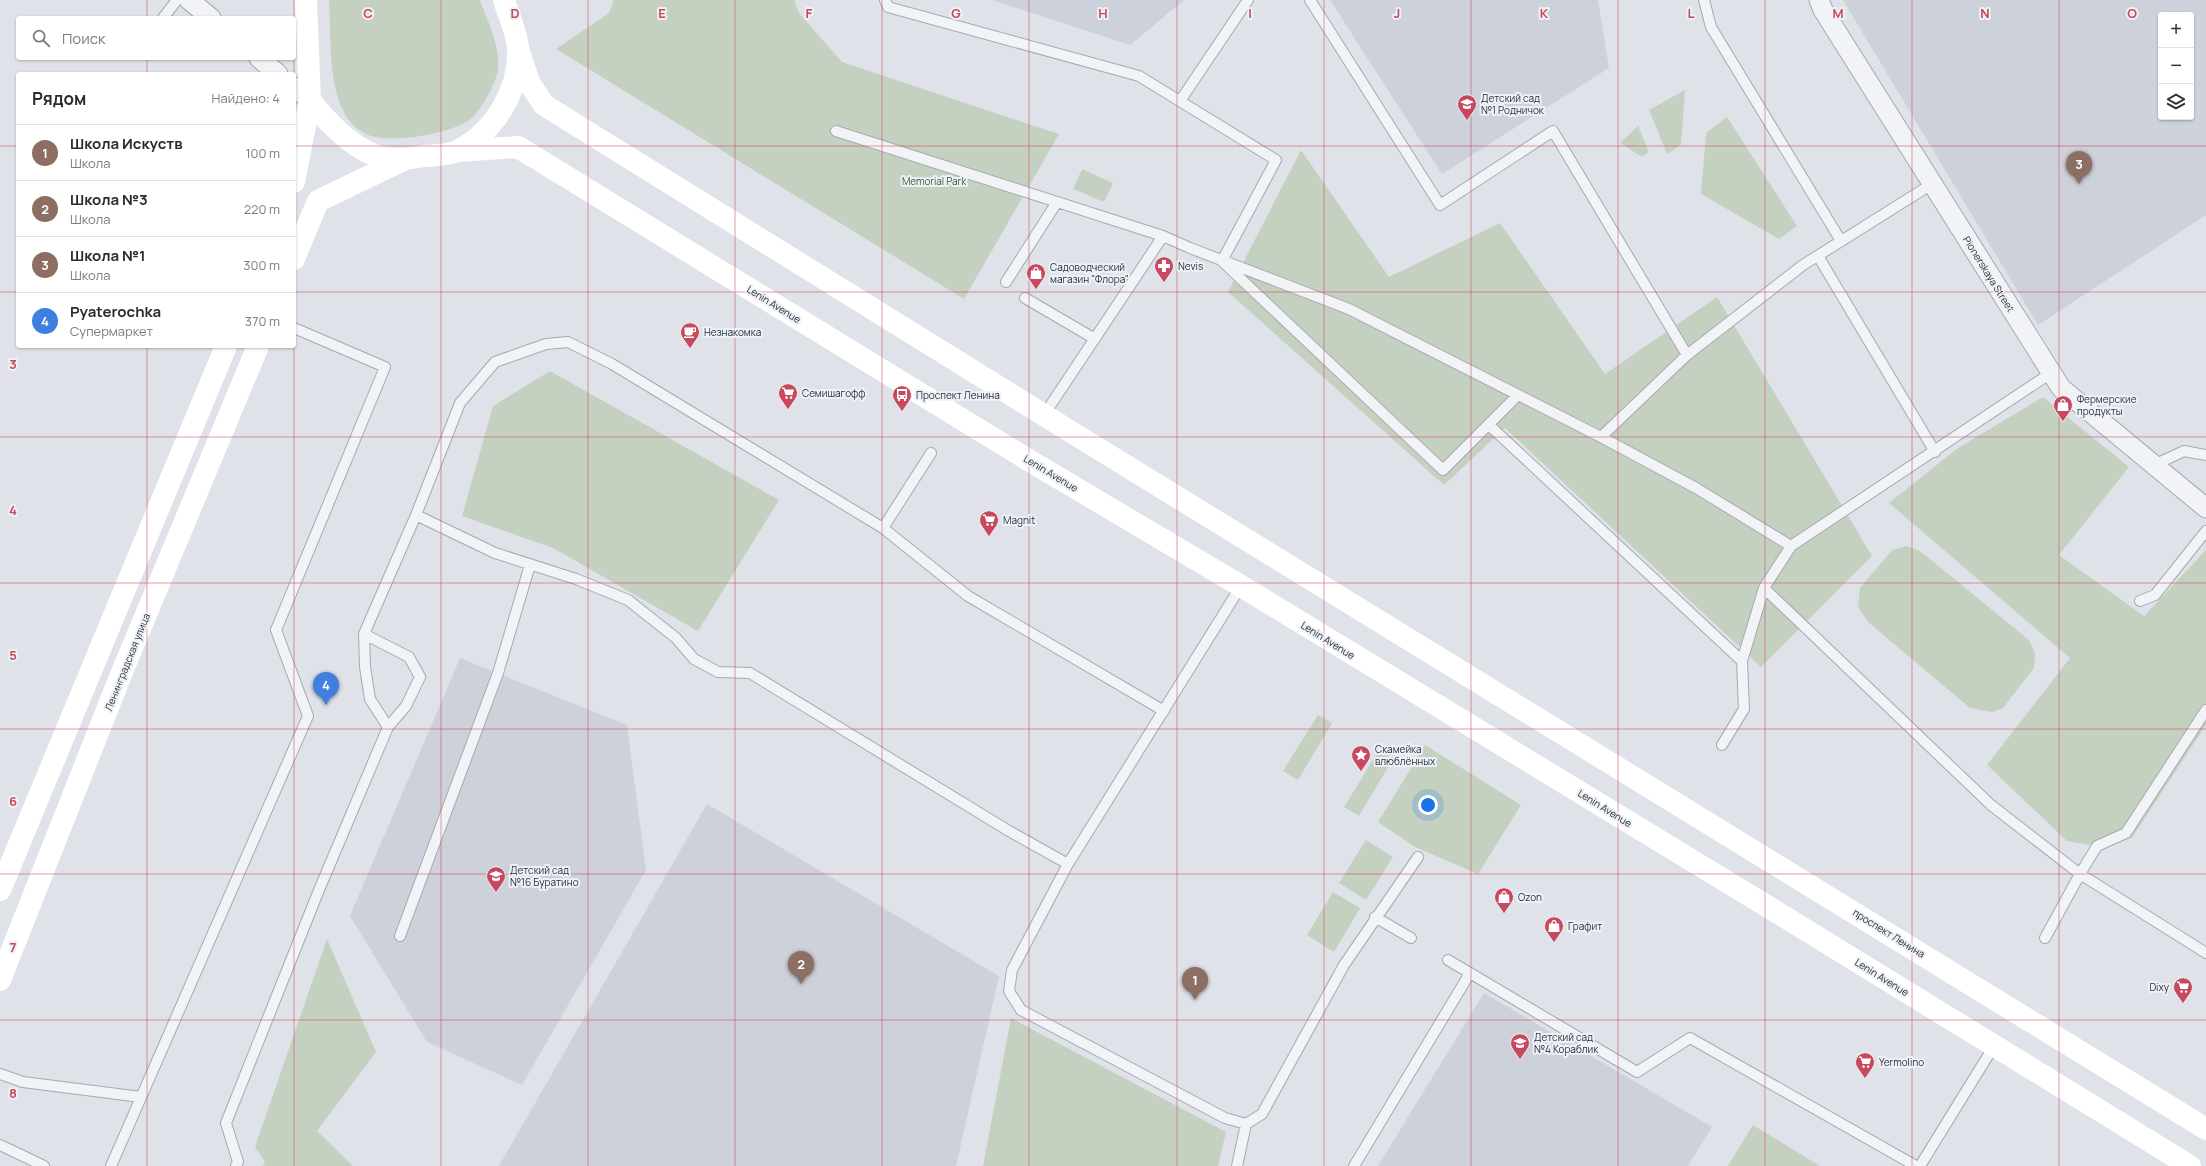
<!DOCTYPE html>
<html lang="ru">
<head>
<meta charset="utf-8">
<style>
  body { margin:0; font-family:Manrope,sans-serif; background:#f7f7f7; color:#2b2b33 }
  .controls { position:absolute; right:12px; top:12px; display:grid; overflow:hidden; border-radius:4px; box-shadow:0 1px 3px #0004 }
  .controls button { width:36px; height:36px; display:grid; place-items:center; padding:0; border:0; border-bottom:1px solid #e1e1e2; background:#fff; color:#2b2b33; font:20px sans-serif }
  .you { position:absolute; left:1428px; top:805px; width:14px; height:14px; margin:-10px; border:3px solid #fff; border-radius:50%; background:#1a73e8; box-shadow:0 0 0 6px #1a73e833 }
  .badge { display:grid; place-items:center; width:26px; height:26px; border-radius:50%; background:#c8485d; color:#fff; font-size:13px; font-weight:700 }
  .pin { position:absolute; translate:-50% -33px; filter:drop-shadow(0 1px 2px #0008) }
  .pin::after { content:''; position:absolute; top:21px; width:14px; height:12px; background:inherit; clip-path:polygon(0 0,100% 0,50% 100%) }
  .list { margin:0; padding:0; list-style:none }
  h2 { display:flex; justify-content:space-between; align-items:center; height:52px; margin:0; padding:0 16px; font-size:17px }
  h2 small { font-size:13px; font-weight:400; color:#7c7c81 }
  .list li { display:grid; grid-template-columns:26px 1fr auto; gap:12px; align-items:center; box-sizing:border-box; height:56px; padding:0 16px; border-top:1px solid #e1e1e2 }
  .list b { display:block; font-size:15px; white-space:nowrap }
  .list p { margin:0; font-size:13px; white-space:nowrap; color:#7c7c81 }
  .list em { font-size:13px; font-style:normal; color:#7c7c81 }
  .icon { flex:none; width:22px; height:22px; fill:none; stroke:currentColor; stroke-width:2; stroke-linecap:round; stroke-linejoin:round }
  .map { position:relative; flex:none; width:2206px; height:1166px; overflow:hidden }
  .search { position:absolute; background:#fff; box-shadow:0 1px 3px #0004; left:16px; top:16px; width:280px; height:44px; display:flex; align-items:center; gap:10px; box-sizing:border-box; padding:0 14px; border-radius:4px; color:#7c7c81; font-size:15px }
  .panel { position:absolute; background:#fff; box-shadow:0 1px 3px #0004; left:16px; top:72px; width:280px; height:276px; border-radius:4px }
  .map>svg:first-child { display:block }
  .built { fill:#cdd1d9; fill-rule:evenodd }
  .green { fill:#c5d1c0 }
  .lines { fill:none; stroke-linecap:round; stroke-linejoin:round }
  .service-casing { stroke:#a4a9b2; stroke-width:12 }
  .minor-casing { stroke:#a4a9b2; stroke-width:21 }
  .service { stroke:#f1f3f6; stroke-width:10 }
  .minor { stroke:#f1f3f6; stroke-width:19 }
  .secondary { stroke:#fff; stroke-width:22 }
  .grid { fill:none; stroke:#c8485d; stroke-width:1; stroke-opacity:0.55 }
  .labels { text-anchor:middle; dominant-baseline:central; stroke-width:4; stroke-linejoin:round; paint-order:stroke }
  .poi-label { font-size:10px; fill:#28303e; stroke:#eef1f5; text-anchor:start }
  .park-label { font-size:10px; fill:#3d5936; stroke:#eef1f5 }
  .street-label { font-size:10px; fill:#28303e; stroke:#eef1f5 }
  .grid-label { font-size:13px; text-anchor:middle; font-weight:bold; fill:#c8485d; stroke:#eef1f5; stroke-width:4; stroke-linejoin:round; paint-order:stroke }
</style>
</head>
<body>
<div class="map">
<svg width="2206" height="1166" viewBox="0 0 2206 1166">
  <rect width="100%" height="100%" fill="#dfe2e8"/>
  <path class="built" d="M 992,0 L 1184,0 L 1130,45 Z
    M 1330,0 L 1598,0 L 1609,68 L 1442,174 Z
    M 1843,0 L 2206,0 L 2206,215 L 2038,325 ZM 2161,15 L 2191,15 L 2191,117 L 2161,117 Z
    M 460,658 L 627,725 L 646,870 L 522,1085 L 427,1042 L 350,916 Z
    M 707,804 L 999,976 L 956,1166 L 499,1166 Z
    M 1484,993 L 1712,1127 L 1688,1166 L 1378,1166 Z"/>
  <path class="green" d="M 329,0 L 480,0 C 488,23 500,44 498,69 C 497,82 482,108 473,117 C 454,134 395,143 371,136 C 359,132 348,122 343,110 C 328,82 331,32 329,0 Z
    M 614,0 L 794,0 L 799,13 L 842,62 L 1059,134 L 964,299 L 556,49 L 609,13 Z
    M 1685,90 L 1681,145 L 1667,154 L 1649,110 Z
    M 1727,117 L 1797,226 L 1779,239 L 1701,194 L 1706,133 Z
    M 1638,126 L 1649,152 L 1642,157 L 1620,143 Z
    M 1301,150 L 1389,277 L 1500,223 L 1605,374 L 1717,297 L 1872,556 L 1761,667 L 1505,428 L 1444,485 L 1228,292 Z
    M 1082,169 L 1113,183 L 1104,202 L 1073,189 Z
    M 550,371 L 779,500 L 698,631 L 553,548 L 462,516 L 493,406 Z
    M 2043,397 L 2129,467 L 2059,555 L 2144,616 L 2206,550 L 2206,725 L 2132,838 L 2097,846 L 2067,841 L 1987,765 L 2070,658 L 1889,503 L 1958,448 Z
    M 1907,546 L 1920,551 L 2029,640 L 2035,652 L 2034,668 L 2003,708 L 1992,712 L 1970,708 L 1868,622 L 1858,607 L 1860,588 L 1892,550 Z
    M 1318,715 L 1332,723 L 1298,780 L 1283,771 Z
    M 1425,745 L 1521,805 L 1478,874 L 1415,847 L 1378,822 Z
    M 1379,750 L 1393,759 L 1359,816 L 1344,807 Z
    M 1366,840 L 1393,857 L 1366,900 L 1339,883 Z
    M 1333,892 L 1360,908 L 1334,952 L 1307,935 Z
    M 327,939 L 376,1052 L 317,1131 L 353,1166 L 263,1166 L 265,1162 L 255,1147 Z
    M 1011,1018 L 1226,1132 L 1218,1166 L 983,1166 Z
    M 1753,1125 L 1820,1166 L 1728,1166 Z"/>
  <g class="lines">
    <g class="service-casing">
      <path id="service" d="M 885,0 L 888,7 L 1139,76 L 1276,160 L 1222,261 L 1443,470 L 1518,395
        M 1310,0 L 1440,205 L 1553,131 L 1687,355
        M 1704,0 L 1711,27 L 1841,241
        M 163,18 L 177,0
        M 1180,101 L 1248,0
        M 836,131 L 1163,236
        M 1818,256 L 1935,452
        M 1006,282 L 1057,202
        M 1025,298 L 1095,339
        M 1044,415 L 1163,236 L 1190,248 L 1349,309 L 1601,437 L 1696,488 L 1791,546 L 1764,588 L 1991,805 L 2080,874 L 2206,953
        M 1489,425 L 1742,661
        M 1601,437 L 1687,355 L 1803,265 L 1932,184
        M 2154,465 L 2184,451 L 2206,455
        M 416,515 L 495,553 L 576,579 L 628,600 L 676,638 L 694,659 L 718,672 L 750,673 L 1009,831 L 1068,864
        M 883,528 L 931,453
        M 1791,546 L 2051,373
        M 1241,586 L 1068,864 L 1012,970 L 1009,991 L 1021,1010 L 1225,1118 L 1246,1124 L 1262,1114 L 1344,965 L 1418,857
        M 2140,601 L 2155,595 L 2206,531
        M 364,634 L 409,657 L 420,677 L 406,706 L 388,727
        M 1722,745 L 1744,709 L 1742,661 L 1764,588
        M 1375,917 L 1411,938
        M 400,936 L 498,673 L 530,565
        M 2045,938 L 2080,874 L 2097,846 L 2126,833 L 2206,710
        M 1448,960 L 1470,973
        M 0,1074 L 23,1082 L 141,1097
        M 0,1145 L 44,1166
        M 111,1166 L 308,716 L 276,630 L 385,367 L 294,328
        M 236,1166 L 238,1162 L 226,1123 L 319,890 L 388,727 L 370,699 L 365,667 L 364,634 L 416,515 L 460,403 L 495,362 L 546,344 L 568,342 L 612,364 L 883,528 L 968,596 L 1164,711
        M 1237,1166 L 1246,1124
        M 1354,1166 L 1470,973 L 1637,1072 L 1690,1038 L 1916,1166
        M 1920,1166 L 1994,1046"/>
    </g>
    <g class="minor-casing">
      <path id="minor" d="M 189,0 L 211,18
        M 1819,0 L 1823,10 L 2061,388 L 2206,508
        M 259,58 L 278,74
        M 294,87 L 310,100"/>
    </g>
    <use href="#service" class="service"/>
    <use href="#minor" class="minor"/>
    <path class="secondary" d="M 518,49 L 530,84 L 544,105 L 1076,435 L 2206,1129
      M 310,100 C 327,122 348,144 374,155 C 390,161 408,159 425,156 C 435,155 449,155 457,151 C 494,133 520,90 518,49 C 518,36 508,14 504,0
      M 457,151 L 518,147 L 1030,461 L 1241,586 L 1770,908 L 2190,1166
      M 294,182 L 310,100 L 306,0
      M 294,259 L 318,201 L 403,160
      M 0,890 L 226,346
      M 0,980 L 122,672 L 258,346"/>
  </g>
  <path class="grid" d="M 147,0 L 147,18M 294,0 L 294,1166M 441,0 L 441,1166M 588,0 L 588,1166M 735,0 L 735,1166M 882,0 L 882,1166M 1029,0 L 1029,1166M 1177,0 L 1177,1166M 1324,0 L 1324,1166M 1471,0 L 1471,1166M 1618,0 L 1618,1166M 1765,0 L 1765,1166M 1912,0 L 1912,1166M 2059,0 L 2059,1166M 147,58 L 147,74M 0,146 L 18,146M 294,146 L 2206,146M 0,292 L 18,292M 294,292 L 2206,292M 147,346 L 147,1166M 0,437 L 2206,437M 0,583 L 2206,583M 0,729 L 2206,729M 0,874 L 2206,874M 0,1020 L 2206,1020"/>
  <defs>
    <g id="school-pin" transform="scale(1)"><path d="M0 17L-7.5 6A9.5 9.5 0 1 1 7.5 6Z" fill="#c8485d" stroke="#eef1f5"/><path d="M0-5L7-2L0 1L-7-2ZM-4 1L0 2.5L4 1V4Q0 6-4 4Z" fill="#fff"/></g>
    <g id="pharmacy-pin" transform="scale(1)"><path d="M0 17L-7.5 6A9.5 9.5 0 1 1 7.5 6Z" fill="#c8485d" stroke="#eef1f5"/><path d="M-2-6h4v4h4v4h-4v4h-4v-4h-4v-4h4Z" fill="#fff"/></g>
    <g id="shop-pin" transform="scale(1)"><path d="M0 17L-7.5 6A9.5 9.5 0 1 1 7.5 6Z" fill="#c8485d" stroke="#eef1f5"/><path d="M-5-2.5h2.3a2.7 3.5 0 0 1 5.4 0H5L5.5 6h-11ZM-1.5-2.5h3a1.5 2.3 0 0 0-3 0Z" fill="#fff"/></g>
    <g id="cafe-pin" transform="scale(1)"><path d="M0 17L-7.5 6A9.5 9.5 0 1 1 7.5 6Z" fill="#c8485d" stroke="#eef1f5"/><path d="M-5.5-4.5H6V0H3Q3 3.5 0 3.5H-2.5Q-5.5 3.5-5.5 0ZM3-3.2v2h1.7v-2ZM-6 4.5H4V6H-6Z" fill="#fff"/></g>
    <g id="supermarket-pin" transform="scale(1)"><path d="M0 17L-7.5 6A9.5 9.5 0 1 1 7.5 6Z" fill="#c8485d" stroke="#eef1f5"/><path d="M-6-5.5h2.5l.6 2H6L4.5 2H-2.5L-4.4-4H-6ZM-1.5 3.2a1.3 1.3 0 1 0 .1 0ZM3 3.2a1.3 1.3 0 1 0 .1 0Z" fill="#fff"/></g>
    <g id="bus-pin" transform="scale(1)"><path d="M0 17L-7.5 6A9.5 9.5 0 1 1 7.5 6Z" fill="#c8485d" stroke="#eef1f5"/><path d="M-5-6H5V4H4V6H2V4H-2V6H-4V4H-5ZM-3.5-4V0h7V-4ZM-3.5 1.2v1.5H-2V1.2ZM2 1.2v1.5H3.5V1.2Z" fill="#fff"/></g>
    <g id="sight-pin" transform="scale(1)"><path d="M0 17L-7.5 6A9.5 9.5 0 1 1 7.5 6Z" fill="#c8485d" stroke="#eef1f5"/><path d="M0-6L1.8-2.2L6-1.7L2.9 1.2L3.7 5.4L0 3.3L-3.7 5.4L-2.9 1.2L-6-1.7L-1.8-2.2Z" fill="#fff"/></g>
  </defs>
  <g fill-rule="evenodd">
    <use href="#school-pin" x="1467" y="104"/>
    <use href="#pharmacy-pin" x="1164" y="266"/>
    <use href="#shop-pin" x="1036" y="273"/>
    <use href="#cafe-pin" x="690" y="332"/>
    <use href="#supermarket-pin" x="788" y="393"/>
    <use href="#bus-pin" x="902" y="395"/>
    <use href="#shop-pin" x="2063" y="405"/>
    <use href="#supermarket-pin" x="989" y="520"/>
    <use href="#sight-pin" x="1361" y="755"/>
    <use href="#school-pin" x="496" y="876"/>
    <use href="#shop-pin" x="1504" y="897"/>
    <use href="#shop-pin" x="1554" y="926"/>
    <use href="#supermarket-pin" x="2183" y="987"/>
    <use href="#school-pin" x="1520" y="1043"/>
    <use href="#supermarket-pin" x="1865" y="1062"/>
  </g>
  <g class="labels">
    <g class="poi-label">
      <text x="1481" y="98">Детский сад<tspan x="1481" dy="12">№1 Родничок</tspan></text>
      <text x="1178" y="266">Nevis</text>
      <text x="1050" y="267">Садоводческий<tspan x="1050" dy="12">магазин "Флора"</tspan></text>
      <text x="704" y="332">Незнакомка</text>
      <text x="802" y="393">Семишагофф</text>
      <text x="916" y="395">Проспект Ленина</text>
      <text x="2077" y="399">Фермерские<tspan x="2077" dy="12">продукты</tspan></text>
      <text x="1003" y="520">Magnit</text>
      <text x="1375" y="749">Скамейка<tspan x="1375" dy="12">влюблённых</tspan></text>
      <text x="510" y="870">Детский сад<tspan x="510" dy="12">№16 Буратино</tspan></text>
      <text x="1518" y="897">Ozon</text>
      <text x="1568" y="926">Графит</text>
      <text x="2169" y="987" text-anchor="end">Dixy</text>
      <text x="1534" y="1037">Детский сад<tspan x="1534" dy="12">№4 Кораблик</tspan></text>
      <text x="1879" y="1062">Yermolino</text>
    </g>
    <g class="park-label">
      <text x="934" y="181">Memorial Park</text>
    </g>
    <g class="street-label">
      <text transform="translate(1989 274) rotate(58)">Pionerskaya Street</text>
      <text transform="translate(774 304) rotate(32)">Lenin Avenue</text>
      <text transform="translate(1051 473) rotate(31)">Lenin Avenue</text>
      <text transform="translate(1328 640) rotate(32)">Lenin Avenue</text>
      <text transform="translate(127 662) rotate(-68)">Ленинградская улица</text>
      <text transform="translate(1605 808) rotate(32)">Lenin Avenue</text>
      <text transform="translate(1889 933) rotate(32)">проспект Ленина</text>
      <text transform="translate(1882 977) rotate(32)">Lenin Avenue</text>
    </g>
  </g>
  <g class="grid-label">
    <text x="368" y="18">C</text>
    <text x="515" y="18">D</text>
    <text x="662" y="18">E</text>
    <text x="809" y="18">F</text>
    <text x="956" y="18">G</text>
    <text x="1103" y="18">H</text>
    <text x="1250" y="18">I</text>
    <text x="1397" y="18">J</text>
    <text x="1544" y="18">K</text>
    <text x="1691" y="18">L</text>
    <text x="1838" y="18">M</text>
    <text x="1985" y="18">N</text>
    <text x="2132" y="18">O</text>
    <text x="13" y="369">3</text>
    <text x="13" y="515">4</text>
    <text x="13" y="660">5</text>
    <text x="13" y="806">6</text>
    <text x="13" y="952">7</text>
    <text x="13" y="1098">8</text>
  </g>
</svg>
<div class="controls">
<button>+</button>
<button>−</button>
<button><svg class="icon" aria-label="layers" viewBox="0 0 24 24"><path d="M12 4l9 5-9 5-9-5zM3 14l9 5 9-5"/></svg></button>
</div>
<div class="you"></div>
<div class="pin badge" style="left:1195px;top:1000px;background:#8d6e63">1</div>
<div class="pin badge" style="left:801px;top:984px;background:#8d6e63">2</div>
<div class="pin badge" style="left:2079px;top:184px;background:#8d6e63">3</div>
<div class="pin badge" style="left:326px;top:705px;background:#3f7fe0">4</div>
<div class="search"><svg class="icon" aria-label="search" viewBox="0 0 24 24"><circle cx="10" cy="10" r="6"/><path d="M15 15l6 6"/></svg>Поиск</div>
<section class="panel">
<h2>Рядом<small>Найдено: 4</small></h2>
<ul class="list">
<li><span class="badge" style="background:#8d6e63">1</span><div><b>Школа Искуств</b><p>Школа</p></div><em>100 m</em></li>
<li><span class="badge" style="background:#8d6e63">2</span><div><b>Школа №3</b><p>Школа</p></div><em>220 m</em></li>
<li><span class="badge" style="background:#8d6e63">3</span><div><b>Школа №1</b><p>Школа</p></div><em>300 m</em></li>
<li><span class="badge" style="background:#3f7fe0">4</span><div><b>Pyaterochka</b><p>Супермаркет</p></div><em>370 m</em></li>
</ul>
</section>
</div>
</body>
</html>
